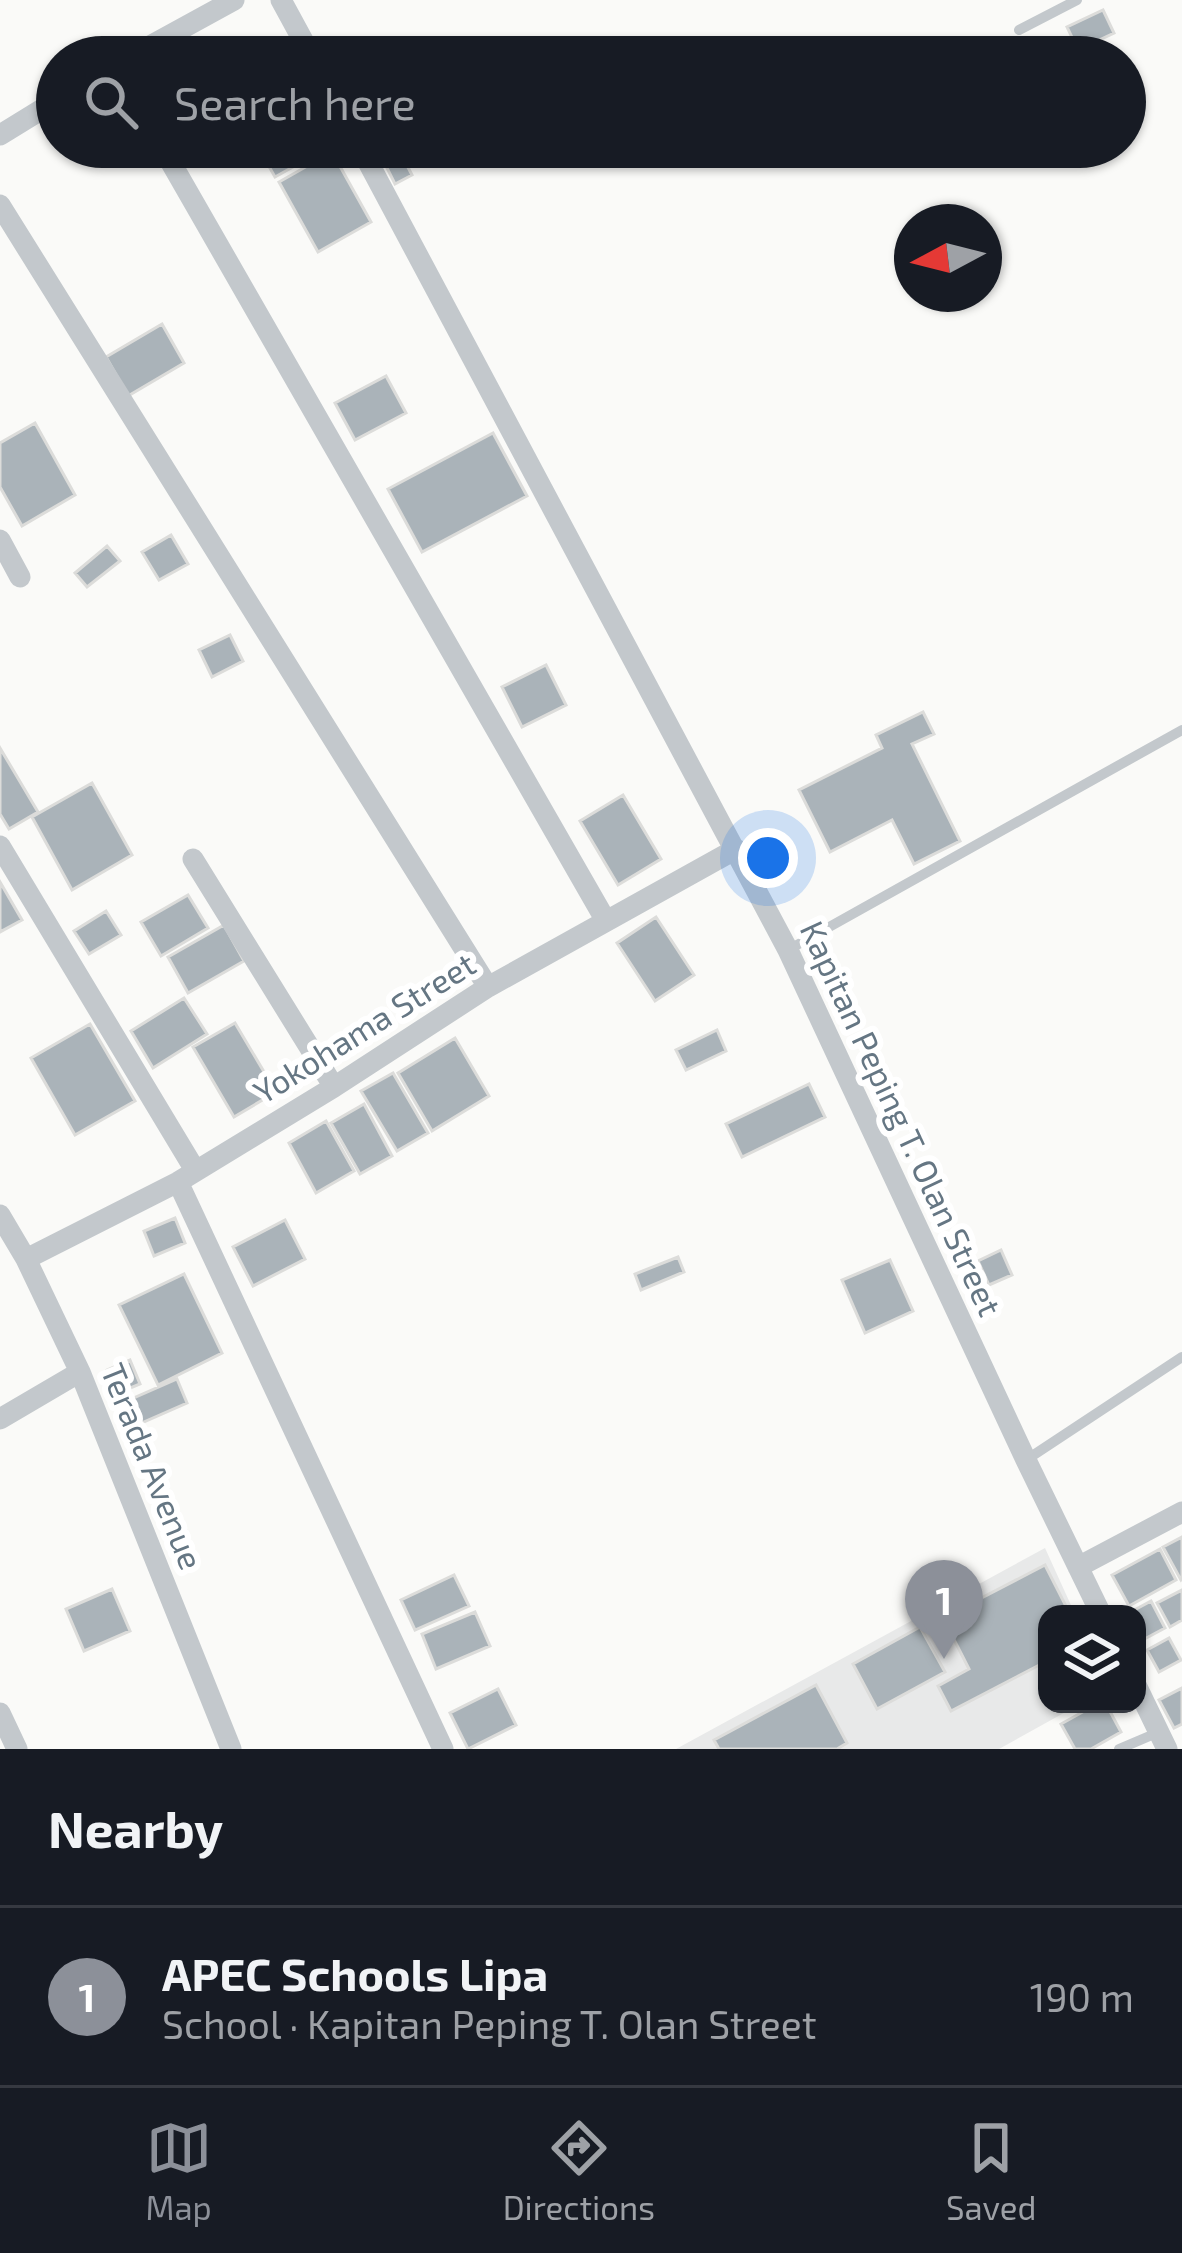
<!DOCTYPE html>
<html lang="en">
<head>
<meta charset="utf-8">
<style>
  body { margin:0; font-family:"Exo 2",sans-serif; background:#20242c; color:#f1f3f6 }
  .controls { position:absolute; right:36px; bottom:36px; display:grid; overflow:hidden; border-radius:24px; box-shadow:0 3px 9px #0004 }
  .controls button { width:108px; height:108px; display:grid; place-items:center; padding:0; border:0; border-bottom:3px solid #363941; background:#171b24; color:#f1f3f6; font:60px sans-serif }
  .compass { position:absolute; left:894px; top:204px; width:108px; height:108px; border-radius:50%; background:#171b24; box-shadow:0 3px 9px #0004; rotate:263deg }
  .you { position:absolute; left:768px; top:858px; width:42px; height:42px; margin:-30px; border:9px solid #fff; border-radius:50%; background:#1a73e8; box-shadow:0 0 0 18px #1a73e833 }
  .badge { display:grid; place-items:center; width:78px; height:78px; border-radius:50%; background:#8c9099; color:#fff; font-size:39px; font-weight:700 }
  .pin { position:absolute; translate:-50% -99px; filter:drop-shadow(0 3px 6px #0008) }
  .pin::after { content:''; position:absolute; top:63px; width:42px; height:36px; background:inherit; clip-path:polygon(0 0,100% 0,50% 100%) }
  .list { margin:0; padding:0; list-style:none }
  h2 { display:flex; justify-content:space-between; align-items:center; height:156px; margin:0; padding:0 48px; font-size:51px }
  h2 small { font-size:39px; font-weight:400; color:#9ea1a6 }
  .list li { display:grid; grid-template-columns:78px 1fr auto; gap:36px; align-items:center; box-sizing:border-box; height:180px; padding:0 48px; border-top:3px solid #363941 }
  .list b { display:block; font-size:45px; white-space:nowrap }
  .list p { margin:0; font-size:39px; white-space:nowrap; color:#9ea1a6 }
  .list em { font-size:39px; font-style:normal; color:#9ea1a6 }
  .icon { flex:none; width:66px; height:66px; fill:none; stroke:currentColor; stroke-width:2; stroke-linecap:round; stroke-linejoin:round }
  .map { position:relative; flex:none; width:1182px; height:1749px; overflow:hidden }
  .search { position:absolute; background:#171b24; box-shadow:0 3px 9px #0004; left:36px; right:36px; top:36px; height:132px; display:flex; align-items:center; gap:30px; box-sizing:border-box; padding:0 42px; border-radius:66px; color:#9ea1a6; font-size:45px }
  .sheet { height:336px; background:#171b24 }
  nav { display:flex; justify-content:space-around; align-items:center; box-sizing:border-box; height:168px; border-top:3px solid #363941; background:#171b24; font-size:33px; color:#9ea1a6 }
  nav a { display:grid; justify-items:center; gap:6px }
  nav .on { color:#8c9099 }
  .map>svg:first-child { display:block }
  .built { fill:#e8e9e9 }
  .building { fill:#aab3b9; stroke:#dcdcda; stroke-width:3 }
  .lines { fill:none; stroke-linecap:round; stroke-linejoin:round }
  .lane { stroke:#c3c8cc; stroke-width:10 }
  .street { stroke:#c3c8cc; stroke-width:21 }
  .labels { text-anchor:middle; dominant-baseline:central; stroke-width:12; stroke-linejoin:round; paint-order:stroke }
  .street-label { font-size:33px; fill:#657683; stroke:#fff }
</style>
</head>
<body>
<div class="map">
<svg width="1182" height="1749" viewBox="0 0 1182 1749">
  <rect width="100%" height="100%" fill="#fafaf8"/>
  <path class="built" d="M 1045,1548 L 1075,1614 L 1047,1614 L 1047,1704 L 1080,1704 L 999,1749 L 676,1749 Z"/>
  <path class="building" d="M 1103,10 L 1114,33 L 1078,50 L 1067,27 Z
    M 258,147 L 311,147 L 316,154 L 275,177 Z
    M 332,152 L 371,222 L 318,252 L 279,182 Z
    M 403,158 L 412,175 L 395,184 L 386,166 Z
    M 162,324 L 184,363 L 128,396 L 106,357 Z
    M 386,376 L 406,413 L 355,440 L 335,403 Z
    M 35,423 L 75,495 L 22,526 L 0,487 L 0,443 Z
    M 493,433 L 527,496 L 422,552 L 388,489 Z
    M 171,535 L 188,564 L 159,580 L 142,552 Z
    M 107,546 L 120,561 L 87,587 L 75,573 Z
    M 230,635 L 243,661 L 212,677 L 199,650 Z
    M 546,665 L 566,705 L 522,727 L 502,687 Z
    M 923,712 L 934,734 L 912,744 L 960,841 L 914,864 L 892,820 L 830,852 L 799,790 L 882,748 L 876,735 Z
    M 0,748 L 38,812 L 9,829 L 0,814 Z
    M 92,783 L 132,855 L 72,890 L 32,817 Z
    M 623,795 L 661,859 L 618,885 L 580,821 Z
    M 0,882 L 22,920 L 0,932 Z
    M 188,895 L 208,928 L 161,956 L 141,922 Z
    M 106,911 L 121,935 L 89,954 L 74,931 Z
    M 656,917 L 694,975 L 655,1001 L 617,943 Z
    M 224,925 L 244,961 L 188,993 L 168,957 Z
    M 184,998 L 207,1034 L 153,1068 L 131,1031 Z
    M 235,1023 L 276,1092 L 234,1117 L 193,1047 Z
    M 90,1024 L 135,1101 L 75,1135 L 31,1058 Z
    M 717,1030 L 726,1051 L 686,1070 L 676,1050 Z
    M 455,1038 L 489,1096 L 432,1131 L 398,1073 Z
    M 393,1073 L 428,1133 L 397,1151 L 361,1091 Z
    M 809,1084 L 825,1117 L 742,1157 L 726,1124 Z
    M 364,1104 L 392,1156 L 360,1174 L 331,1123 Z
    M 326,1121 L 354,1171 L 316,1193 L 289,1143 Z
    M 175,1218 L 185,1243 L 154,1256 L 144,1231 Z
    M 285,1220 L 305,1259 L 253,1286 L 233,1247 Z
    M 1001,1250 L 1012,1275 L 989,1285 L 978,1261 Z
    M 678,1257 L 684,1272 L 641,1290 L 635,1274 Z
    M 890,1260 L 913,1311 L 865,1333 L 842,1280 Z
    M 184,1274 L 222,1353 L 158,1385 L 119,1305 Z
    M 130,1360 L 140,1384 L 116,1394 L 107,1370 Z
    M 177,1379 L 187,1403 L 130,1428 L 120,1404 Z
    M 1182,1537 L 1182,1579 L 1181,1580 L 1163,1547 Z
    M 1160,1549 L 1176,1580 L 1129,1606 L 1112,1575 Z
    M 1045,1565 L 1070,1614 L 1047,1614 L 1047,1661 L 951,1711 L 938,1686 L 969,1669 L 943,1618 Z
    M 454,1575 L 469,1606 L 415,1630 L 401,1600 Z
    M 112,1589 L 130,1631 L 84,1651 L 66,1609 Z
    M 1182,1590 L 1182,1620 L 1170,1627 L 1157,1603 Z
    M 1151,1601 L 1165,1628 L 1137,1643 L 1137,1614 L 1127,1614 Z
    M 475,1612 L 490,1646 L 436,1669 L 422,1634 Z
    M 920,1627 L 945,1672 L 877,1709 L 853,1664 Z
    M 1169,1638 L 1181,1660 L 1159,1672 L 1147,1650 Z
    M 816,1685 L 847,1743 L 837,1749 L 719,1749 L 714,1740 Z
    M 1182,1688 L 1182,1724 L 1174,1728 L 1159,1700 Z
    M 498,1689 L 516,1725 L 468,1749 L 450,1713 Z
    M 1097,1704 L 1106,1704 L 1121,1732 L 1091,1749 L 1075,1749 L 1061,1724 Z"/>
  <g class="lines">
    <path class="lane" d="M 1019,30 L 1077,0
      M 788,950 L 1182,730
      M 1026,1460 L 1182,1357
      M 1119,1749 L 1159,1732"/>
    <path class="street" d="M 281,0 L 312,57
      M 130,57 L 234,0
      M 0,135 L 57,100
      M 162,147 L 606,921
      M 360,147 L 788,950 L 1026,1460 L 1101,1614
      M 0,205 L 488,987
      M 0,540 L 20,577
      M 0,846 L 195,1170
      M 193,859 L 334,1087
      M 178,1182 L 443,1749
      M 0,1215 L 26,1259 L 80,1372 L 231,1749
      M 26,1259 L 178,1182 L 334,1087 L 488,987 L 736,849
      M 0,1419 L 80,1372
      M 1078,1567 L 1182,1512
      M 1137,1687 L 1167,1749
      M 0,1713 L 17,1749"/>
  </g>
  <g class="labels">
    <g class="street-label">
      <text transform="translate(364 1027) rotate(-32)">Yokohama Street</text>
      <text transform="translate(902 1118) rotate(65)">Kapitan Peping T. Olan Street</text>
      <text transform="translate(153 1466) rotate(68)">Terada Avenue</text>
    </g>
  </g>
</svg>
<div class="controls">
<button><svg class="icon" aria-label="layers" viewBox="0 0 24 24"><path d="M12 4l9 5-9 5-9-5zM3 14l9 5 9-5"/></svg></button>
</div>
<svg class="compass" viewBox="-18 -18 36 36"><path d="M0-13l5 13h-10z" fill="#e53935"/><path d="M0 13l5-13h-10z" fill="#9ea1a6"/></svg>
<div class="you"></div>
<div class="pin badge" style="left:944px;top:1659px">1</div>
<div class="search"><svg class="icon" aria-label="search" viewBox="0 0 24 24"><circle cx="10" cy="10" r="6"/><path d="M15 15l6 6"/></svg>Search here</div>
</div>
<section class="sheet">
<h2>Nearby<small></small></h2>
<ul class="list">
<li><span class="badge">1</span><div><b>APEC Schools Lipa</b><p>School · Kapitan Peping T. Olan Street</p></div><em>190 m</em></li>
</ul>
</section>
<nav>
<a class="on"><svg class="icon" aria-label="map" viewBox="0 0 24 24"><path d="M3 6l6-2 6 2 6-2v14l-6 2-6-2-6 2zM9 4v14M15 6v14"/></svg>Map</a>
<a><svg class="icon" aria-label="directions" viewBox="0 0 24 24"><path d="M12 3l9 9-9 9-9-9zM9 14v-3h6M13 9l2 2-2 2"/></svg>Directions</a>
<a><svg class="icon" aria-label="saved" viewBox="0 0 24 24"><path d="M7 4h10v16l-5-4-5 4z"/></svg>Saved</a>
</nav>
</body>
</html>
